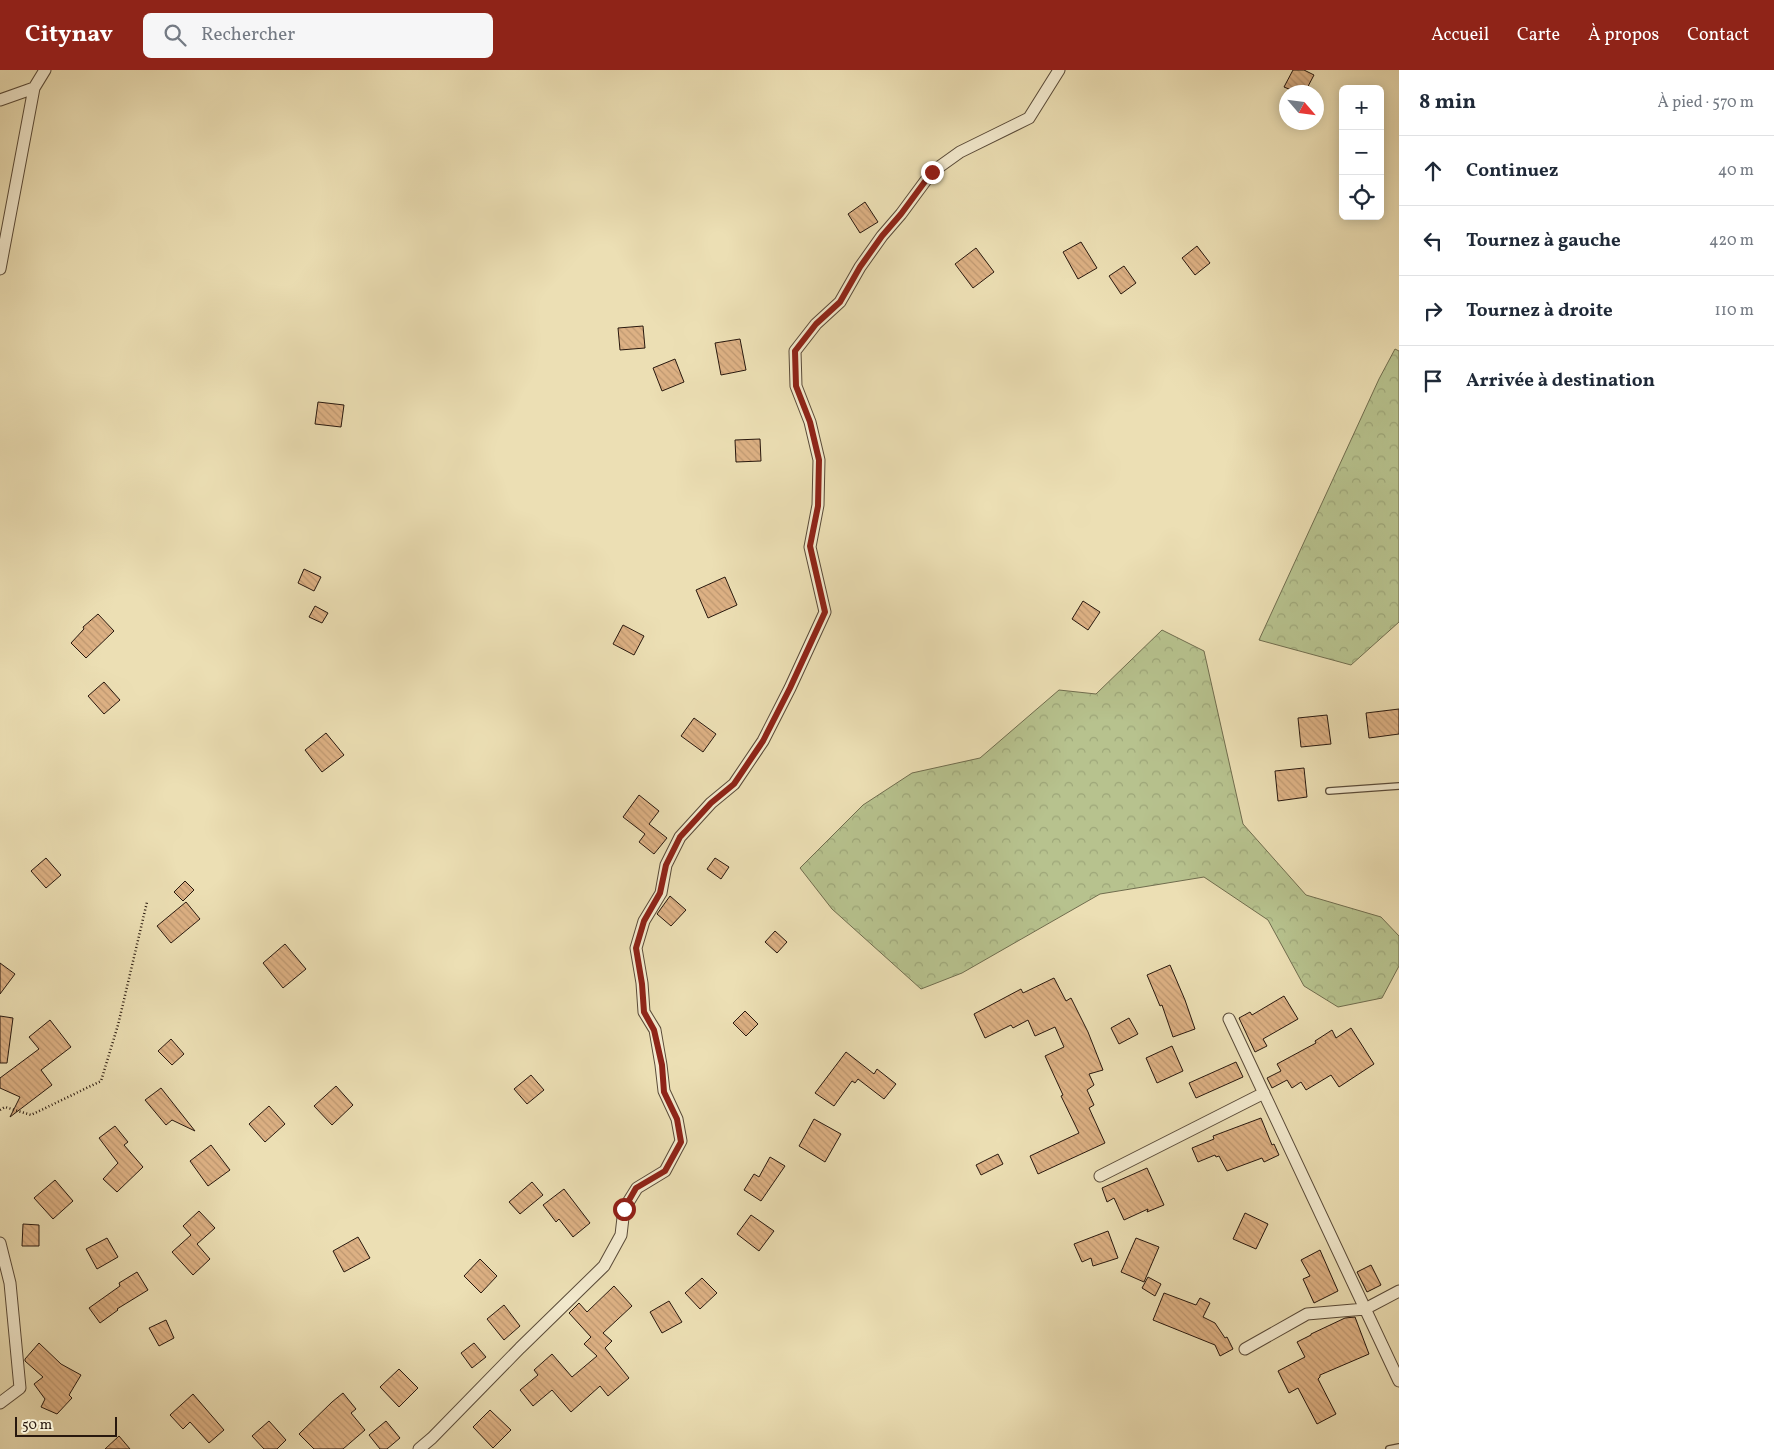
<!DOCTYPE html>
<html lang="fr">
<head>
<meta charset="utf-8">
<style>
  body { margin:0; font-family:Vollkorn,serif; background:#f6f6f7; color:#1f2937 }
  .controls { position:absolute; right:15px; top:15px; display:grid; overflow:hidden; border-radius:8px; box-shadow:0 2px 12px #0003 }
  .controls button { width:45px; height:45px; display:grid; place-items:center; padding:0; border:0; border-bottom:1px solid #e0e1e3; background:#fff; color:#1f2937; font:25px sans-serif }
  .compass { position:absolute; left:1279px; top:15px; width:45px; height:45px; border-radius:50%; background:#fff; box-shadow:0 2px 12px #0003; rotate:118deg }
  .scale { position:absolute; left:15px; bottom:12px; width:102px; box-sizing:border-box; padding-left:5px; border:2px solid #28180e; border-top:0; font-size:14px; line-height:18px; white-space:nowrap; color:#28180e; -webkit-text-stroke:4px #f3eace; paint-order:stroke }
  .stop { position:absolute; width:15px; height:15px; margin:-11px; border:4px solid #8f2418; border-radius:50%; background:#fff }
  .stop.end { background:#8f2418; border-color:#fff; box-shadow:0 1px 5px #0008 }
  .list { margin:0; padding:0; list-style:none }
  h2 { display:flex; justify-content:space-between; align-items:center; height:65px; margin:0; padding:0 20px; font-size:21px }
  h2 small { font-size:16px; font-weight:400; color:#747a83 }
  .list li { display:grid; grid-template-columns:32px 1fr auto; gap:15px; align-items:center; box-sizing:border-box; height:70px; padding:0 20px; border-top:1px solid #e0e1e3 }
  .list b { display:block; font-size:19px; white-space:nowrap }
  .list em { font-size:16px; font-style:normal; color:#747a83 }
  .icon { flex:none; width:28px; height:28px; fill:none; stroke:currentColor; stroke-width:2; stroke-linecap:round; stroke-linejoin:round }
  .map { position:relative; flex:none; width:1399px; height:1379px; overflow:hidden }
  header { display:flex; align-items:center; gap:30px; box-sizing:border-box; height:70px; padding:0 25px; background:#8f2418; color:#fff }
  header strong { font-size:24px }
  nav { display:flex; gap:28px; margin-inline-start:auto; font-size:18px }
  .search { width:350px; height:45px; background:#f6f6f7; display:flex; align-items:center; gap:12px; box-sizing:border-box; padding:0 18px; border-radius:8px; color:#747a83; font-size:19px }
  main { display:flex }
  aside { flex:1; background:#fff }
  .map>svg:first-child { display:block }
  .forest { fill:url(#forest-crowns); stroke:#706d4e }
  .building { fill:url(#building-back-hatch); stroke:#28180e }
  .lines { fill:none; stroke-linecap:round; stroke-linejoin:round }
  .service-casing { stroke:#594a38; stroke-width:8 }
  .minor-casing { stroke:#594a38; stroke-width:13 }
  .path { stroke:#28180e; stroke-width:2.5; stroke-dasharray:1 2.5; stroke-linecap:butt }
  .service { stroke:#f3eace; stroke-width:5.5 }
  .minor { stroke:#f3eace; stroke-width:11 }
  .route { stroke:#8f2418; stroke-width:6 }
</style>
</head>
<body>
<header>
<strong>Citynav</strong>
<div class="search"><svg class="icon" aria-label="search" viewBox="0 0 24 24"><circle cx="10" cy="10" r="6"/><path d="M15 15l6 6"/></svg>Rechercher</div>
<nav><a>Accueil</a><a>Carte</a><a>À propos</a><a>Contact</a></nav>
</header>
<main>
<div class="map">
<svg width="1399" height="1379" viewBox="0 0 1399 1379">
  <defs>
    <pattern id="forest-crowns" width="20" height="18" patternUnits="userSpaceOnUse" patternTransform="scale(1.25)"><rect width="20" height="18" fill="#b7c28e"/><path d="M2 6a3 3 0 1 1 6 0M12 15a3 3 0 1 1 6 0" fill="none" stroke="#9da679"/></pattern>
    <pattern id="building-back-hatch" width="6" height="6" patternUnits="userSpaceOnUse" patternTransform="scale(1.25)"><rect width="6" height="6" fill="#ddb184"/><path d="M-1 5l2 2M0 0l6 6M5-1l2 2" fill="none" stroke="#be9871"/></pattern>
  </defs>
  <rect width="100%" height="100%" fill="#ecdfb4"/>
  <filter id="stains"><feTurbulence type="fractalNoise" baseFrequency=".004" numOctaves="4"/><feColorMatrix values="0 0 0 0 .2 0 0 0 0 .09 0 0 0 0 .02 0 0 0 .5 -.17"/></filter>
  <radialGradient id="worn" r=".72"><stop offset=".6" stop-color="#630" stop-opacity="0"/><stop offset="1" stop-color="#630" stop-opacity=".3"/></radialGradient>
  <path class="forest" d="M 1395,279 L 1399,281 L 1399,552 L 1351,595 L 1259,570 L 1379,309 Z
    M 1162,560 L 1204,581 L 1243,754 L 1306,825 L 1381,847 L 1399,866 L 1399,896 L 1382,928 L 1338,937 L 1304,916 L 1268,850 L 1204,807 L 1100,824 L 962,903 L 921,919 L 832,839 L 800,798 L 863,735 L 912,703 L 980,688 L 1059,620 L 1096,624 Z"/>
  <path class="building" d="M 1293,0 L 1304,0 L 1314,5 L 1305,22 L 1296,22 L 1284,17 Z
    M 865,132 L 878,152 L 860,163 L 848,144 Z
    M 1081,172 L 1097,198 L 1078,209 L 1063,182 Z
    M 1197,176 L 1210,193 L 1195,205 L 1182,188 Z
    M 976,178 L 994,202 L 973,218 L 955,194 Z
    M 1124,196 L 1136,213 L 1121,224 L 1109,206 Z
    M 643,256 L 645,278 L 620,280 L 618,258 Z
    M 740,269 L 746,300 L 721,305 L 715,273 Z
    M 675,289 L 684,312 L 662,321 L 653,298 Z
    M 318,332 L 344,335 L 341,357 L 315,354 Z
    M 760,369 L 761,391 L 736,392 L 735,370 Z
    M 304,499 L 321,507 L 314,521 L 298,513 Z
    M 725,507 L 737,535 L 708,548 L 696,520 Z
    M 1083,531 L 1100,542 L 1088,560 L 1072,549 Z
    M 315,536 L 328,543 L 322,553 L 309,547 Z
    M 98,544 L 114,561 L 86,588 L 71,573 L 84,559 L 83,557 Z
    M 623,555 L 644,566 L 634,585 L 613,574 Z
    M 104,612 L 120,630 L 104,644 L 88,626 Z
    M 1399,639 L 1399,664 L 1369,668 L 1366,643 Z
    M 1327,645 L 1331,674 L 1301,677 L 1298,648 Z
    M 694,648 L 716,664 L 703,682 L 681,666 Z
    M 326,663 L 344,685 L 322,702 L 305,680 Z
    M 1304,698 L 1307,727 L 1278,731 L 1275,701 Z
    M 639,725 L 659,741 L 649,754 L 667,768 L 654,784 L 639,772 L 645,764 L 623,747 Z
    M 46,788 L 61,805 L 46,818 L 31,801 Z
    M 715,788 L 729,797 L 721,809 L 707,799 Z
    M 185,811 L 194,820 L 183,831 L 174,822 Z
    M 670,826 L 686,840 L 671,856 L 657,844 Z
    M 186,832 L 200,849 L 171,873 L 157,856 Z
    M 775,861 L 787,872 L 777,883 L 765,872 Z
    M 285,874 L 306,899 L 283,918 L 263,893 Z
    M 0,893 L 15,904 L 0,924 Z
    M 1170,895 L 1185,930 L 1195,959 L 1173,967 L 1162,935 L 1160,936 L 1147,905 Z
    M 1054,908 L 1066,931 L 1071,928 L 1088,962 L 1103,1000 L 1089,1004 L 1094,1015 L 1087,1020 L 1094,1035 L 1089,1038 L 1105,1073 L 1038,1104 L 1030,1086 L 1079,1063 L 1061,1026 L 1063,1025 L 1045,986 L 1064,977 L 1055,957 L 1035,966 L 1028,950 L 1013,958 L 1011,955 L 985,968 L 974,944 L 1021,919 L 1023,923 Z
    M 1284,926 L 1298,949 L 1263,969 L 1267,976 L 1255,982 L 1239,948 L 1250,942 L 1252,945 Z
    M 745,941 L 758,954 L 746,966 L 733,953 Z
    M 0,946 L 13,948 L 7,993 L 0,993 Z
    M 1129,948 L 1138,964 L 1119,974 L 1111,958 Z
    M 50,950 L 71,977 L 41,1000 L 52,1015 L 10,1047 L 20,1027 L 0,1018 L 0,1008 L 39,979 L 29,967 Z
    M 1351,958 L 1374,994 L 1339,1017 L 1331,1005 L 1306,1020 L 1301,1012 L 1292,1018 L 1287,1010 L 1272,1018 L 1267,1008 L 1281,1001 L 1277,994 L 1316,973 L 1315,971 L 1332,960 L 1336,968 Z
    M 171,969 L 184,984 L 172,995 L 158,981 Z
    M 1172,976 L 1183,1001 L 1157,1013 L 1146,988 Z
    M 846,982 L 874,1004 L 877,999 L 896,1014 L 884,1029 L 858,1009 L 855,1013 L 852,1011 L 834,1036 L 815,1023 Z
    M 1236,992 L 1243,1007 L 1196,1028 L 1189,1013 Z
    M 531,1005 L 544,1020 L 527,1034 L 514,1019 Z
    M 336,1016 L 353,1035 L 332,1055 L 314,1036 Z
    M 161,1018 L 195,1061 L 172,1050 L 166,1055 L 145,1030 Z
    M 269,1036 L 285,1054 L 265,1072 L 249,1054 Z
    M 1261,1048 L 1272,1075 L 1274,1074 L 1279,1085 L 1264,1092 L 1262,1088 L 1227,1101 L 1219,1086 L 1216,1087 L 1215,1085 L 1198,1092 L 1192,1078 L 1214,1069 L 1213,1066 Z
    M 814,1049 L 841,1064 L 825,1092 L 799,1076 Z
    M 115,1056 L 128,1072 L 124,1075 L 143,1097 L 117,1122 L 103,1109 L 118,1093 L 99,1068 Z
    M 211,1075 L 230,1100 L 208,1116 L 190,1091 Z
    M 998,1084 L 1003,1094 L 981,1105 L 976,1095 Z
    M 770,1087 L 785,1096 L 761,1131 L 744,1120 L 754,1104 L 759,1107 Z
    M 1147,1098 L 1164,1135 L 1147,1142 L 1148,1139 L 1124,1150 L 1114,1128 L 1107,1132 L 1102,1118 Z
    M 55,1110 L 73,1131 L 53,1149 L 34,1128 Z
    M 532,1112 L 543,1125 L 520,1144 L 509,1132 Z
    M 564,1119 L 590,1153 L 573,1167 L 559,1149 L 556,1152 L 543,1135 Z
    M 199,1141 L 215,1158 L 197,1174 L 210,1189 L 193,1205 L 172,1182 L 191,1165 L 183,1156 Z
    M 1245,1143 L 1268,1154 L 1256,1179 L 1233,1169 Z
    M 751,1145 L 774,1161 L 759,1181 L 737,1164 Z
    M 23,1154 L 39,1155 L 39,1176 L 22,1176 Z
    M 1108,1161 L 1118,1188 L 1093,1196 L 1091,1188 L 1082,1192 L 1074,1174 Z
    M 358,1167 L 370,1188 L 344,1202 L 333,1181 Z
    M 107,1168 L 118,1187 L 97,1199 L 86,1179 Z
    M 1136,1168 L 1159,1177 L 1144,1212 L 1121,1202 Z
    M 1320,1180 L 1338,1221 L 1314,1233 L 1303,1209 L 1310,1206 L 1301,1190 Z
    M 480,1189 L 497,1206 L 481,1223 L 464,1206 Z
    M 1371,1195 L 1381,1215 L 1367,1222 L 1357,1202 Z
    M 137,1202 L 148,1220 L 117,1239 L 118,1240 L 100,1253 L 89,1238 L 120,1216 L 119,1213 Z
    M 1148,1207 L 1161,1214 L 1155,1226 L 1142,1218 Z
    M 702,1208 L 717,1223 L 700,1239 L 685,1223 Z
    M 614,1216 L 632,1236 L 603,1263 L 612,1271 L 605,1278 L 629,1308 L 608,1326 L 600,1316 L 571,1342 L 552,1320 L 533,1336 L 520,1320 L 538,1305 L 534,1300 L 552,1284 L 572,1307 L 597,1286 L 584,1274 L 591,1267 L 569,1243 L 579,1233 L 587,1242 Z
    M 1164,1223 L 1196,1235 L 1200,1228 L 1210,1233 L 1203,1247 L 1215,1253 L 1225,1268 L 1227,1267 L 1233,1279 L 1220,1286 L 1215,1275 L 1153,1250 Z
    M 669,1231 L 682,1252 L 662,1263 L 650,1242 Z
    M 504,1235 L 520,1256 L 504,1270 L 487,1249 Z
    M 1355,1247 L 1369,1284 L 1320,1305 L 1320,1307 L 1318,1309 L 1336,1344 L 1317,1354 L 1298,1318 L 1289,1323 L 1278,1301 L 1305,1287 L 1297,1272 L 1311,1265 L 1311,1264 L 1345,1248 Z
    M 166,1250 L 174,1268 L 159,1276 L 149,1258 Z
    M 39,1273 L 61,1294 L 81,1305 L 69,1325 L 72,1328 L 57,1344 L 41,1337 L 45,1329 L 34,1314 L 43,1307 L 25,1291 L 25,1289 Z
    M 474,1273 L 486,1287 L 472,1298 L 461,1283 Z
    M 399,1299 L 418,1318 L 399,1337 L 380,1317 Z
    M 343,1323 L 356,1339 L 351,1343 L 365,1360 L 343,1379 L 314,1379 L 299,1364 L 332,1332 Z
    M 193,1324 L 224,1360 L 209,1373 L 190,1352 L 183,1359 L 170,1345 Z
    M 490,1340 L 511,1360 L 493,1378 L 473,1357 Z
    M 269,1351 L 286,1370 L 277,1379 L 264,1379 L 252,1366 Z
    M 386,1351 L 400,1368 L 387,1379 L 380,1379 L 369,1365 Z
    M 119,1366 L 130,1379 L 105,1379 Z"/>
  <g class="lines">
    <g class="service-casing">
      <path id="service" d="M 1329,721 L 1399,716
        M 1389,1379 L 1399,1377"/>
    </g>
    <g class="minor-casing">
      <path id="minor" d="M 0,30 L 34,18 L 45,0
        M 0,199 L 34,18
        M 1229,949 L 1399,1311
        M 1100,1106 L 1264,1023
        M 0,1173 L 10,1213 L 20,1318 L 0,1333
        M 1245,1279 L 1307,1244 L 1365,1239 L 1399,1221
        M 419,1379 L 432,1368 L 520,1278 L 604,1196 L 621,1165 L 624,1139 L 637,1118 L 665,1101 L 681,1071 L 677,1049 L 664,1021 L 661,995 L 655,960 L 644,942 L 642,913 L 636,878 L 644,851 L 661,823 L 666,795 L 680,767 L 711,733 L 734,714 L 763,671 L 790,618 L 825,542 L 810,477 L 818,435 L 819,390 L 810,352 L 796,316 L 795,281 L 816,254 L 840,232 L 860,197 L 882,166 L 901,144 L 932,102 L 960,82 L 1029,48 L 1059,0"/>
    </g>
    <path class="path" d="M 0,1040 L 5,1037 L 31,1045 L 101,1011 L 118,955 L 147,832"/>
    <use href="#service" class="service"/>
    <use href="#minor" class="minor"/>
  </g>
  <g class="lines">
    <path class="route" d="M 624,1139 L 636,1118 L 665,1101 L 681,1072 L 677,1049 L 664,1022 L 662,995 L 654,960 L 644,942 L 642,914 L 636,878 L 644,851 L 660,823 L 666,795 L 680,767 L 711,733 L 734,714 L 763,671 L 790,618 L 825,542 L 810,476 L 818,436 L 819,390 L 810,352 L 796,316 L 795,281 L 816,254 L 840,232 L 860,197 L 882,166 L 901,144 L 932,102"/>
  </g>
  <rect width="100%" height="100%" filter="url(#stains)"/>
  <rect width="100%" height="100%" fill="url(#worn)"/>
</svg>
<div class="controls">
<button>+</button>
<button>−</button>
<button><svg class="icon" aria-label="locate" viewBox="0 0 24 24"><circle cx="12" cy="12" r="6"/><path d="M12 2v4M12 18v4M2 12h4M18 12h4"/></svg></button>
</div>
<svg class="compass" viewBox="-18 -18 36 36"><path d="M0-13l5 13h-10z" fill="#e53935"/><path d="M0 13l5-13h-10z" fill="#747a83"/></svg>
<div class="scale">50 m</div>
<div class="stop" style="left:624px;top:1139px"></div>
<div class="stop end" style="left:932px;top:102px"></div>
</div>
<aside>
<h2>8 min<small>À pied · 570 m</small></h2>
<ul class="list">
<li><svg class="icon" aria-label="ahead" viewBox="0 0 24 24"><path d="M12 20V5M6 11l6-6 6 6"/></svg><div><b>Continuez</b></div><em>40 m</em></li>
<li><svg class="icon" aria-label="left" viewBox="0 0 24 24"><path d="M17 20v-9H6M10 6l-5 5 5 5"/></svg><div><b>Tournez à gauche</b></div><em>420 m</em></li>
<li><svg class="icon" aria-label="right" viewBox="0 0 24 24"><path d="M7 20v-9h11M14 6l5 5-5 5"/></svg><div><b>Tournez à droite</b></div><em>110 m</em></li>
<li><svg class="icon" aria-label="arrive" viewBox="0 0 24 24"><path d="M6 21V4h12l-3 4 3 4H6"/></svg><div><b>Arrivée à destination</b></div></li>
</ul>
</aside>
</main>
</body>
</html>
